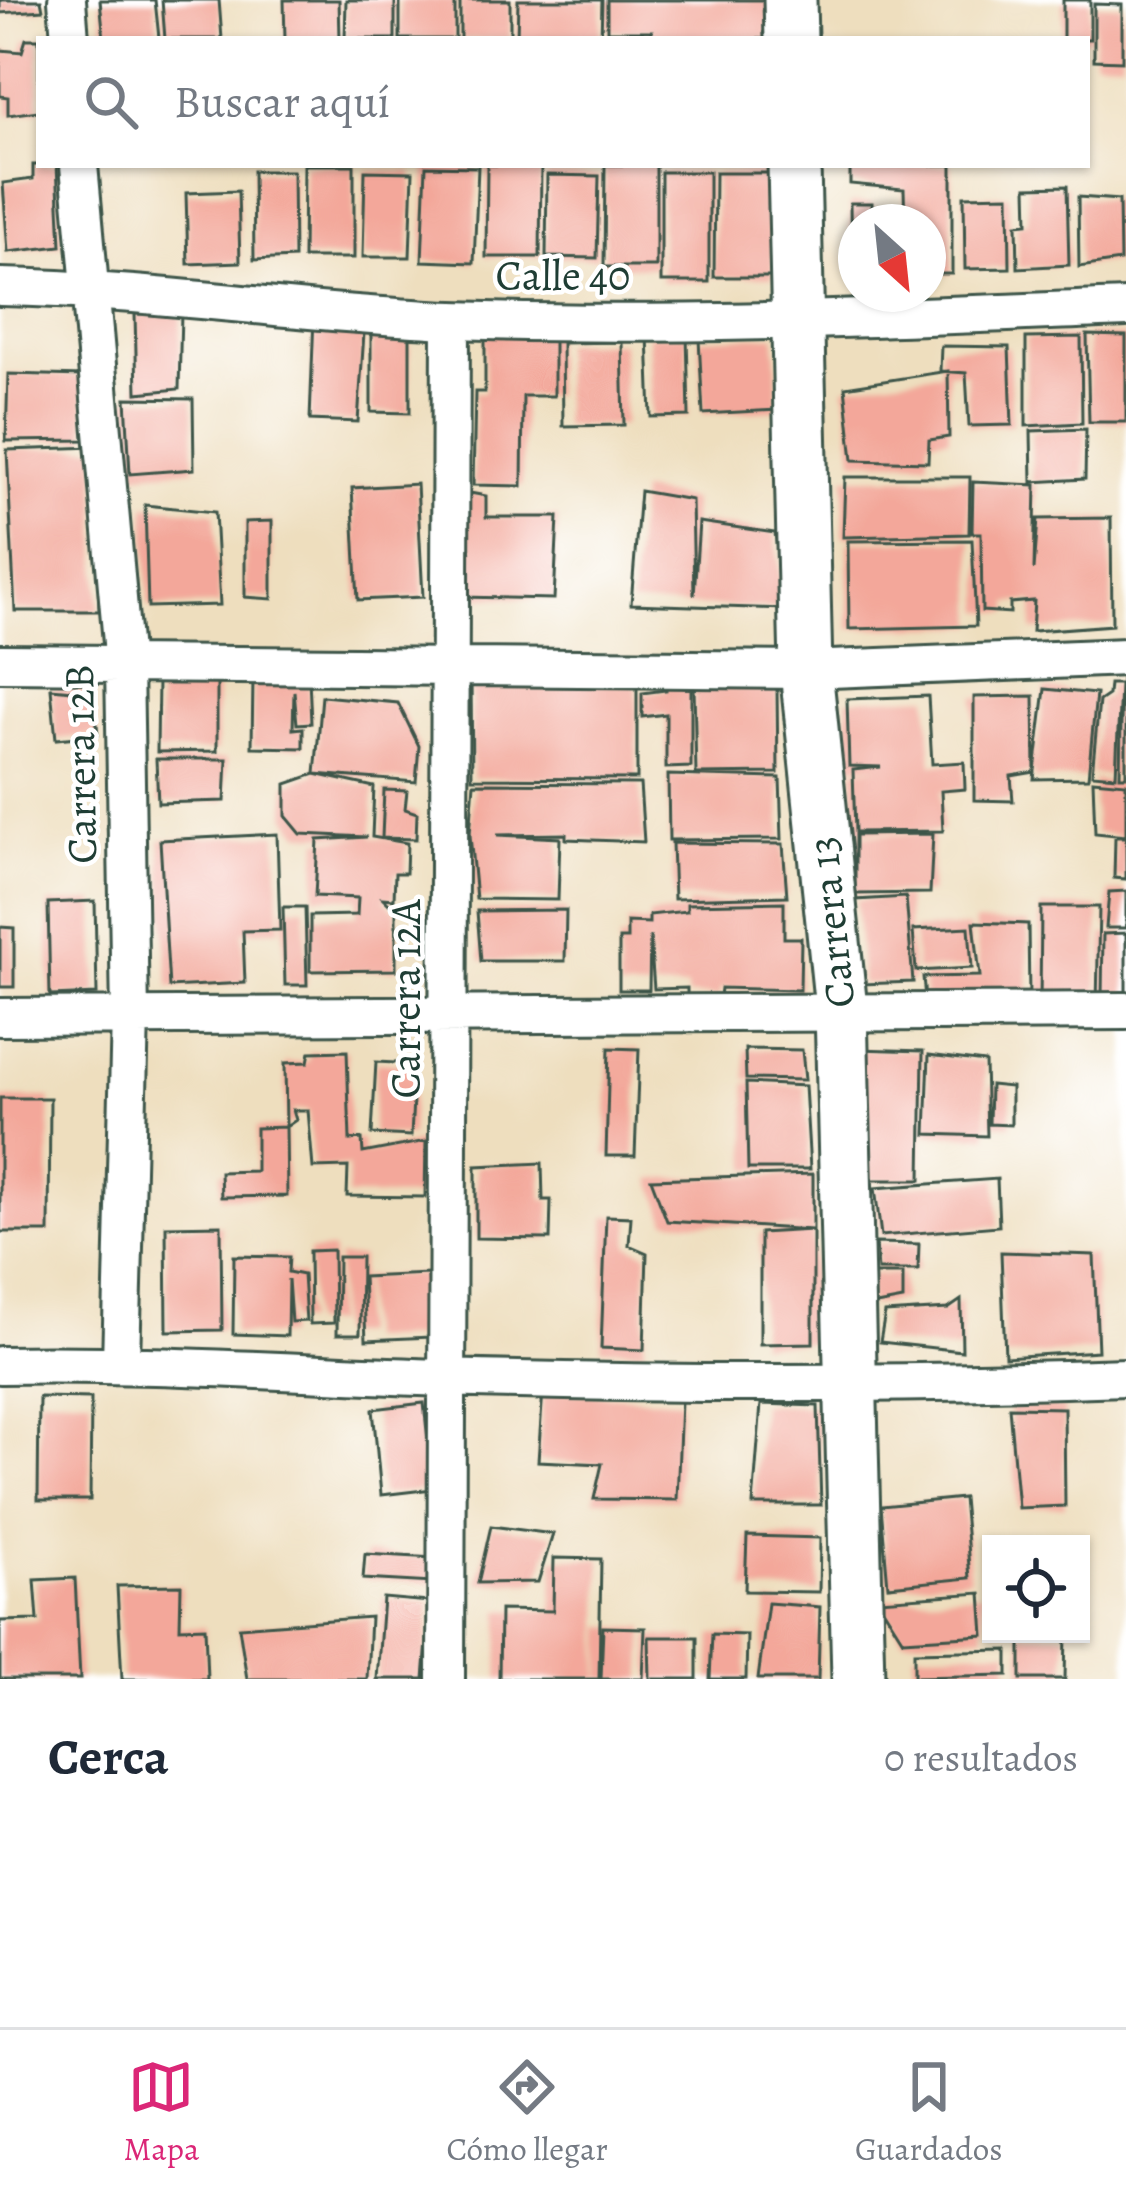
<!DOCTYPE html>
<html lang="es">
<head>
<meta charset="utf-8">
<style>
  body { margin:0; font-family:Alegreya,serif; background:#f6f6f7; color:#1f2937 }
  .controls { position:absolute; right:36px; bottom:36px; display:grid; overflow:hidden; border-radius:0px; box-shadow:0 3px 9px #0004 }
  .controls button { width:108px; height:108px; display:grid; place-items:center; padding:0; border:0; border-bottom:3px solid #e0e1e3; background:#fff; color:#1f2937; font:60px sans-serif }
  .compass { position:absolute; left:838px; top:204px; width:108px; height:108px; border-radius:50%; background:#fff; box-shadow:0 3px 9px #0004; rotate:153deg }
  .list { margin:0; padding:0; list-style:none }
  h2 { display:flex; justify-content:space-between; align-items:center; height:156px; margin:0; padding:0 48px; font-size:51px }
  h2 small { font-size:39px; font-weight:400; color:#747a83 }
  .icon { flex:none; width:66px; height:66px; fill:none; stroke:currentColor; stroke-width:2; stroke-linecap:round; stroke-linejoin:round }
  .map { position:relative; flex:none; width:1126px; height:1679px; overflow:hidden }
  .search { position:absolute; background:#fff; box-shadow:0 3px 9px #0004; left:36px; right:36px; top:36px; height:132px; display:flex; align-items:center; gap:30px; box-sizing:border-box; padding:0 42px; border-radius:0px; color:#747a83; font-size:45px }
  .sheet { height:348px; background:#fff }
  nav { display:flex; justify-content:space-around; align-items:center; box-sizing:border-box; height:168px; border-top:3px solid #e0e1e3; background:#fff; font-size:33px; color:#747a83 }
  nav a { display:grid; justify-items:center; gap:6px }
  nav .on { color:#db2777 }
  .map>svg:first-child { display:block }
  .building { fill:#f3a79a }
  .lines { fill:none; stroke-linecap:round; stroke-linejoin:round }
  .street-casing { stroke:#3e5549; stroke-width:42 }
  .secondary-casing { stroke:#3e5549; stroke-width:57 }
  .street { stroke:#fff; stroke-width:36 }
  .secondary { stroke:#fff; stroke-width:51 }
  .labels { text-anchor:middle; dominant-baseline:central; stroke-width:9; stroke-linejoin:round; paint-order:stroke }
  .street-label { font-size:42px; fill:#1f3d34; stroke:#fff }
</style>
</head>
<body>
<div class="map">
<svg width="1126" height="1679" viewBox="0 0 1126 1679">
  <rect width="100%" height="100%" fill="#fff"/>
  <filter id="ink" filterUnits="userSpaceOnUse"><feTurbulence type="fractalNoise" baseFrequency=".00833" numOctaves="2"/><feDisplacementMap in="SourceGraphic" scale="24" xChannelSelector="R" yChannelSelector="G"/><feConvolveMatrix kernelMatrix="1 2 1 2 8 2 1 2 1" color-interpolation-filters="sRGB"/></filter>
  <filter id="wash" filterUnits="userSpaceOnUse"><feTurbulence type="fractalNoise" baseFrequency=".004" numOctaves="4" result="noise"/><feDisplacementMap in="SourceGraphic" scale="48" xChannelSelector="R" yChannelSelector="G"/><feGaussianBlur stdDeviation="2.7" result="paint"/><feColorMatrix in="noise" values="0 0 0 0 0 0 0 0 0 0 0 0 0 0 0 0 0 1.4 0 .05"/><feComposite in="paint" operator="in"/></filter>
  <g filter="url(#wash)">
    <rect width="100%" height="100%" fill="#eedebe"/>
    <g id="blocks">
      <path class="building" d="M 0,0 L 41,0 L 43,10 L 0,13 Z
        M 100,0 L 155,0 L 159,38 L 104,39 Z
        M 162,0 L 219,0 L 222,39 L 165,39 Z
        M 284,0 L 339,0 L 340,39 L 285,39 Z
        M 346,0 L 395,0 L 395,39 L 345,39 Z
        M 400,0 L 455,0 L 455,39 L 400,39 Z
        M 460,0 L 510,0 L 510,39 L 460,39 Z
        M 518,0 L 602,0 L 601,39 L 517,39 Z
        M 607,0 L 774,0 L 774,39 L 652,39 L 652,31 L 607,31 Z
        M 1063,0 L 1090,0 L 1090,39 L 1063,39 Z
        M 1094,4 L 1122,5 L 1122,61 L 1094,60 Z
        M 26,39 L 39,39 L 39,111 L 8,115 L 8,97 L 0,96 L 0,50 L 22,52 Z
        M 33,165 L 57,165 L 61,246 L 8,252 L 3,183 L 33,179 Z
        M 304,165 L 354,165 L 354,258 L 303,258 Z
        M 487,165 L 541,165 L 540,257 L 486,257 Z
        M 605,165 L 656,165 L 656,267 L 604,267 Z
        M 850,165 L 952,165 L 952,274 L 928,274 L 928,222 L 905,222 L 904,189 L 850,184 Z
        M 426,166 L 478,167 L 474,263 L 422,261 Z
        M 253,171 L 293,171 L 294,258 L 254,260 Z
        M 365,171 L 413,172 L 410,257 L 363,257 Z
        M 661,172 L 709,172 L 709,282 L 661,282 Z
        M 715,173 L 774,173 L 773,277 L 714,277 Z
        M 547,175 L 599,176 L 597,258 L 546,257 Z
        M 1067,186 L 1069,265 L 1018,268 L 1017,224 L 1028,223 L 1027,187 Z
        M 238,191 L 240,262 L 188,264 L 186,193 Z
        M 1009,195 L 1010,268 L 965,269 L 964,196 Z
        M 1078,197 L 1119,200 L 1120,261 L 1079,267 Z
        M 850,203 L 872,203 L 872,222 L 856,222 L 856,266 L 851,266 Z
        M 181,313 L 179,389 L 137,393 L 135,314 Z
        M 314,317 L 365,318 L 358,422 L 310,420 Z
        M 371,326 L 410,326 L 410,413 L 371,412 Z
        M 485,331 L 554,331 L 554,396 L 523,396 L 522,486 L 473,485 L 475,392 L 485,392 Z
        M 687,334 L 689,416 L 651,417 L 648,335 Z
        M 775,335 L 778,410 L 703,414 L 699,339 Z
        M 1087,335 L 1126,336 L 1126,422 L 1089,422 Z
        M 1081,337 L 1082,423 L 1026,426 L 1026,338 Z
        M 622,342 L 624,425 L 563,426 L 562,343 Z
        M 941,346 L 1009,347 L 1012,425 L 969,426 L 966,373 L 940,371 Z
        M 948,371 L 949,437 L 929,440 L 928,462 L 853,460 L 845,387 Z
        M 8,374 L 83,376 L 86,440 L 6,441 Z
        M 126,398 L 193,399 L 194,469 L 130,474 Z
        M 1086,429 L 1085,479 L 1032,482 L 1031,431 Z
        M 96,447 L 99,611 L 15,611 L 7,450 Z
        M 845,477 L 970,477 L 969,534 L 843,537 Z
        M 973,482 L 1036,485 L 1034,570 L 1038,519 L 1111,518 L 1112,625 L 1032,631 L 1034,601 L 1010,603 L 1010,613 L 982,611 L 981,533 L 972,533 Z
        M 417,484 L 423,597 L 358,600 L 352,488 Z
        M 640,491 L 692,500 L 694,595 L 699,522 L 775,533 L 784,609 L 631,604 Z
        M 465,492 L 486,496 L 486,517 L 558,517 L 554,599 L 460,597 Z
        M 145,505 L 215,512 L 220,605 L 148,607 Z
        M 272,521 L 272,599 L 245,597 L 245,522 Z
        M 972,540 L 976,626 L 849,629 L 848,541 Z
        M 1122,673 L 1126,673 L 1126,776 L 1120,776 Z
        M 471,677 L 637,684 L 637,779 L 472,778 Z
        M 253,678 L 309,678 L 311,723 L 297,724 L 294,691 L 293,729 L 303,728 L 303,748 L 252,747 Z
        M 666,678 L 691,680 L 691,767 L 666,768 L 666,714 L 642,717 L 642,693 L 666,690 Z
        M 158,680 L 217,680 L 217,751 L 157,752 Z
        M 1109,684 L 1120,684 L 1116,776 L 1092,774 L 1099,701 L 1108,695 Z
        M 694,687 L 777,688 L 778,773 L 696,774 Z
        M 51,688 L 94,692 L 98,735 L 56,739 Z
        M 1045,689 L 1096,694 L 1088,778 L 1034,779 Z
        M 322,696 L 398,703 L 419,746 L 416,782 L 315,774 Z
        M 928,696 L 932,764 L 964,762 L 965,789 L 941,791 L 943,831 L 855,832 L 853,770 L 881,767 L 849,766 L 847,699 Z
        M 1034,696 L 1035,772 L 1011,776 L 1013,801 L 974,800 L 974,697 Z
        M 156,759 L 227,759 L 225,801 L 158,803 Z
        M 315,774 L 374,787 L 372,837 L 407,843 L 406,873 L 395,873 L 394,899 L 383,898 L 396,911 L 396,970 L 310,971 L 310,916 L 357,915 L 358,898 L 315,896 L 318,840 L 367,837 L 301,834 L 286,816 L 286,784 Z
        M 668,775 L 780,778 L 782,839 L 669,840 Z
        M 1093,780 L 1126,783 L 1126,836 L 1095,833 Z
        M 474,783 L 640,784 L 644,842 L 566,839 L 566,834 L 497,835 L 560,838 L 558,900 L 476,899 L 470,835 Z
        M 384,790 L 407,791 L 405,809 L 417,813 L 416,839 L 382,838 Z
        M 277,834 L 280,930 L 243,931 L 245,983 L 169,987 L 160,840 Z
        M 933,834 L 930,893 L 855,894 L 855,835 Z
        M 1115,837 L 1126,837 L 1126,879 L 1114,878 Z
        M 672,843 L 783,844 L 787,896 L 674,899 Z
        M 1126,891 L 1126,928 L 1106,928 L 1109,892 Z
        M 906,897 L 913,982 L 862,984 L 856,900 Z
        M 95,901 L 97,994 L 50,996 L 48,903 Z
        M 784,902 L 784,938 L 801,938 L 800,990 L 721,988 L 720,996 L 687,996 L 687,988 L 654,989 L 650,936 L 649,990 L 619,990 L 619,939 L 627,939 L 627,922 L 649,923 L 649,915 L 687,911 L 687,904 Z
        M 283,907 L 305,907 L 307,985 L 285,985 Z
        M 1041,907 L 1099,907 L 1097,1006 L 1040,1006 Z
        M 566,910 L 565,961 L 481,961 L 477,911 Z
        M 974,922 L 1028,924 L 1029,997 L 925,999 L 923,977 L 980,976 Z
        M 0,927 L 14,928 L 14,987 L 0,987 Z
        M 969,927 L 972,968 L 916,971 L 913,930 Z
        M 1126,933 L 1126,998 L 1102,997 L 1103,934 Z
        M 609,1048 L 639,1049 L 635,1156 L 606,1156 Z
        M 745,1049 L 802,1050 L 805,1080 L 746,1079 Z
        M 857,1049 L 923,1051 L 921,1180 L 860,1180 Z
        M 347,1051 L 350,1140 L 362,1139 L 363,1153 L 426,1141 L 425,1197 L 347,1196 L 348,1167 L 313,1168 L 308,1110 L 293,1110 L 296,1120 L 286,1127 L 285,1063 L 308,1062 L 310,1052 Z
        M 929,1055 L 985,1062 L 987,1136 L 926,1134 Z
        M 376,1062 L 415,1064 L 411,1136 L 372,1134 Z
        M 746,1083 L 805,1086 L 810,1169 L 748,1169 Z
        M 990,1085 L 1011,1087 L 1011,1125 L 989,1124 Z
        M 0,1098 L 50,1098 L 49,1232 L 0,1232 Z
        M 286,1127 L 287,1196 L 221,1197 L 220,1172 L 256,1171 L 256,1128 Z
        M 542,1163 L 543,1200 L 551,1200 L 550,1239 L 476,1238 L 476,1166 Z
        M 813,1174 L 813,1343 L 760,1344 L 760,1233 L 812,1230 L 667,1221 L 651,1179 Z
        M 997,1179 L 999,1226 L 881,1236 L 875,1188 Z
        M 606,1216 L 631,1217 L 629,1245 L 647,1253 L 644,1350 L 601,1348 Z
        M 221,1225 L 222,1330 L 167,1331 L 166,1226 Z
        M 876,1243 L 919,1244 L 918,1270 L 878,1270 Z
        M 333,1250 L 334,1323 L 310,1324 L 309,1251 Z
        M 1001,1252 L 1094,1255 L 1098,1351 L 1005,1357 Z
        M 234,1256 L 289,1257 L 288,1272 L 303,1275 L 306,1321 L 291,1322 L 288,1279 L 287,1336 L 233,1334 Z
        M 338,1257 L 361,1257 L 360,1334 L 337,1334 Z
        M 428,1274 L 431,1337 L 366,1340 L 363,1277 Z
        M 864,1274 L 903,1274 L 903,1300 L 871,1306 Z
        M 961,1300 L 962,1351 L 880,1342 L 885,1313 L 948,1309 Z
        M 543,1390 L 681,1401 L 677,1500 L 594,1499 L 602,1464 L 538,1461 Z
        M 39,1397 L 91,1398 L 90,1500 L 38,1500 Z
        M 424,1403 L 433,1489 L 381,1495 L 373,1409 Z
        M 761,1404 L 818,1406 L 821,1505 L 753,1505 Z
        M 1009,1407 L 1064,1408 L 1065,1506 L 1018,1508 Z
        M 963,1498 L 970,1578 L 888,1586 L 881,1506 Z
        M 491,1526 L 553,1534 L 538,1582 L 478,1583 Z
        M 747,1536 L 820,1538 L 819,1592 L 745,1591 Z
        M 365,1554 L 434,1558 L 433,1583 L 363,1579 Z
        M 554,1558 L 601,1559 L 599,1679 L 499,1679 L 500,1610 L 553,1611 Z
        M 75,1578 L 80,1679 L 0,1679 L 0,1621 L 38,1620 L 35,1580 Z
        M 181,1585 L 180,1628 L 205,1627 L 207,1679 L 122,1679 L 117,1586 Z
        M 981,1593 L 984,1635 L 903,1640 L 878,1600 Z
        M 383,1598 L 430,1602 L 424,1679 L 377,1679 Z
        M 768,1603 L 820,1607 L 818,1679 L 758,1679 Z
        M 370,1617 L 367,1679 L 247,1679 L 239,1627 Z
        M 603,1627 L 645,1628 L 643,1679 L 601,1679 Z
        M 712,1634 L 747,1635 L 746,1679 L 710,1679 Z
        M 1021,1634 L 1066,1634 L 1065,1679 L 1021,1679 Z
        M 649,1637 L 697,1637 L 697,1679 L 650,1679 Z
        M 1008,1650 L 1008,1675 L 914,1677 L 914,1652 Z"/>
    </g>
  </g>
  <g filter="url(#ink)">
    <use href="#blocks" fill-opacity="0" stroke="#3e5549" stroke-width="3"/>
    <g class="lines">
      <g class="street-casing">
        <path id="street" d="M 67,0 L 70,39
          M 79,165 L 124,665 L 130,1016 L 121,1362
          M 0,287 C 152,290 302,314 453,320 C 678,328 902,317 1126,308
          M 0,663 L 806,670 L 1126,657
          M 0,1017 L 1126,1011
          M 0,1365 C 149,1362 296,1373 445,1378 C 672,1385 898,1385 1126,1377
          M 446,1679 L 451,320"/>
      </g>
      <g class="secondary-casing">
        <path id="secondary" d="M 790,0 L 791,39
          M 794,165 L 806,670 L 841,1009 L 858,1679"/>
      </g>
      <use href="#street" class="street"/>
      <use href="#secondary" class="secondary"/>
    </g>
  </g>
  <g class="labels">
    <g class="street-label">
      <text x="563" y="275">Calle 40</text>
      <text transform="translate(80 764) rotate(-91)">Carrera 12B</text>
      <text transform="translate(831 922) rotate(-96)">Carrera 13</text>
      <text transform="translate(405 999) rotate(-90)">Carrera 12A</text>
    </g>
  </g>
</svg>
<div class="controls">
<button><svg class="icon" aria-label="locate" viewBox="0 0 24 24"><circle cx="12" cy="12" r="6"/><path d="M12 2v4M12 18v4M2 12h4M18 12h4"/></svg></button>
</div>
<svg class="compass" viewBox="-18 -18 36 36"><path d="M0-13l5 13h-10z" fill="#e53935"/><path d="M0 13l5-13h-10z" fill="#747a83"/></svg>
<div class="search"><svg class="icon" aria-label="search" viewBox="0 0 24 24"><circle cx="10" cy="10" r="6"/><path d="M15 15l6 6"/></svg>Buscar aquí</div>
</div>
<section class="sheet">
<h2>Cerca<small>0 resultados</small></h2>
<ul class="list">
</ul>
</section>
<nav>
<a class="on"><svg class="icon" aria-label="map" viewBox="0 0 24 24"><path d="M3 6l6-2 6 2 6-2v14l-6 2-6-2-6 2zM9 4v14M15 6v14"/></svg>Mapa</a>
<a><svg class="icon" aria-label="directions" viewBox="0 0 24 24"><path d="M12 3l9 9-9 9-9-9zM9 14v-3h6M13 9l2 2-2 2"/></svg>Cómo llegar</a>
<a><svg class="icon" aria-label="saved" viewBox="0 0 24 24"><path d="M7 4h10v16l-5-4-5 4z"/></svg>Guardados</a>
</nav>
</body>
</html>
